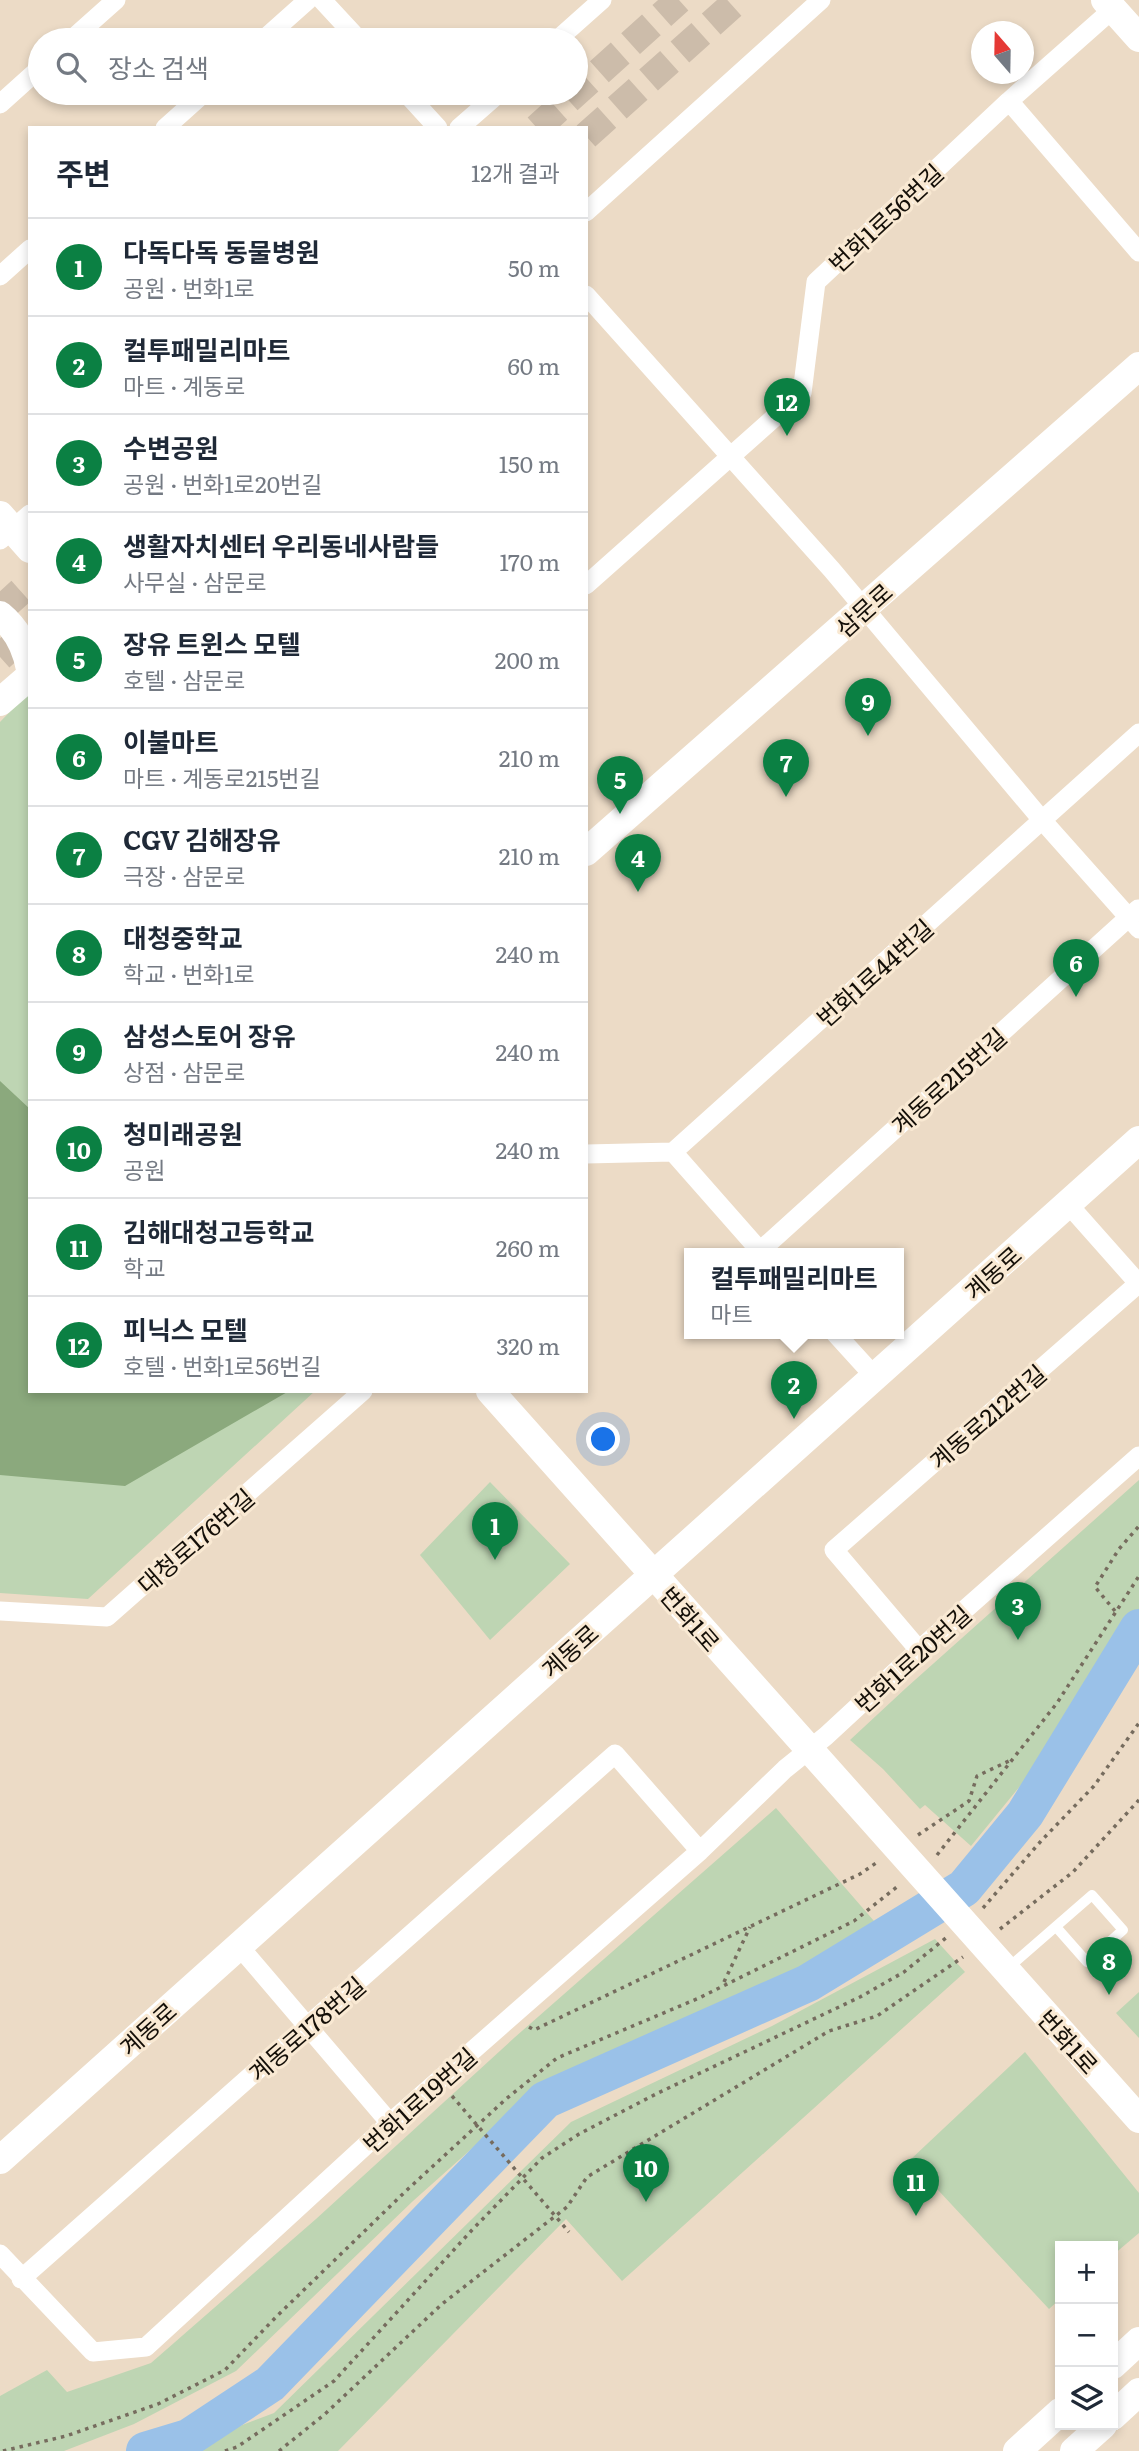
<!DOCTYPE html>
<html lang="ko">
<head>
<meta charset="utf-8">
<style>
  body { margin:0; font-family:Literata,"Noto Sans KR",serif; background:#f6f6f7; color:#1f2937 }
  .controls { position:absolute; right:21px; bottom:21px; display:grid; overflow:hidden; border-radius:0px; box-shadow:0 4px 10px #0003 }
  .controls button { width:63px; height:63px; display:grid; place-items:center; padding:0; border:0; border-bottom:2px solid #e0e1e3; background:#fff; color:#1f2937; font:35px sans-serif }
  .compass { position:absolute; left:971px; top:21px; width:63px; height:63px; border-radius:50%; background:#fff; box-shadow:0 4px 10px #0003; rotate:340deg }
  .you { position:absolute; left:604px; top:1440px; width:24px; height:24px; margin:-18px; border:5px solid #fff; border-radius:50%; background:#1a73e8; box-shadow:0 0 0 10px #1a73e833 }
  .badge { display:grid; place-items:center; width:46px; height:46px; border-radius:50%; background:#0b8043; color:#fff; font-size:23px; font-weight:700 }
  .pin { position:absolute; translate:-50% -58px; filter:drop-shadow(0 2px 4px #0008) }
  .pin::after { content:''; position:absolute; top:37px; width:24px; height:21px; background:inherit; clip-path:polygon(0 0,100% 0,50% 100%) }
  .popup { position:absolute; left:684px; top:1248px; width:220px; height:91px; box-sizing:border-box; display:grid; place-content:center; border-radius:0px; background:#fff; filter:drop-shadow(0 2px 5px #0005); font-size:23px; white-space:nowrap; color:#747a83 }
  .popup b { font-size:26px; color:#1f2937 }
  .popup::after { content:''; position:absolute; left:50%; top:100%; margin-left:-14px; border:14px solid transparent; border-top-color:#fff }
  .list { margin:0; padding:0; list-style:none }
  h2 { display:flex; justify-content:space-between; align-items:center; height:91px; margin:0; padding:0 28px; font-size:30px }
  h2 small { font-size:23px; font-weight:400; color:#747a83 }
  .list li { display:grid; grid-template-columns:46px 1fr auto; gap:21px; align-items:center; box-sizing:border-box; height:98px; padding:0 28px; border-top:2px solid #e0e1e3 }
  .list b { display:block; font-size:26px; white-space:nowrap }
  .list p { margin:0; font-size:23px; white-space:nowrap; color:#747a83 }
  .list em { font-size:23px; font-style:normal; color:#747a83 }
  .icon { flex:none; width:38px; height:38px; fill:none; stroke:currentColor; stroke-width:2; stroke-linecap:round; stroke-linejoin:round }
  .map { position:relative; flex:none; width:1139px; height:2451px; overflow:hidden }
  .search { position:absolute; background:#fff; box-shadow:0 4px 10px #0003; left:28px; top:28px; width:560px; height:77px; display:flex; align-items:center; gap:18px; box-sizing:border-box; padding:0 24px; border-radius:38px; color:#747a83; font-size:26px }
  .panel { position:absolute; background:#fff; box-shadow:0 4px 10px #0003; left:28px; top:126px; width:560px; height:1267px; border-radius:0px }
  .map>svg:first-child { display:block }
  .green { fill:#bed5b3 }
  .forest { fill:#8ba97d }
  .lines { fill:none; stroke-linecap:round; stroke-linejoin:round }
  .river { stroke:#9ac1e8; stroke-width:38 }
  .secondary-tunnel { stroke:#ccbcaa; stroke-width:28; stroke-dasharray:28 14; stroke-linecap:butt }
  .path { stroke:#766c5e; stroke-width:3.5; stroke-dasharray:3.5 5; stroke-linecap:butt }
  .lane { stroke:#fff; stroke-width:10 }
  .street { stroke:#fff; stroke-width:19 }
  .secondary { stroke:#fff; stroke-width:28 }
  .labels { text-anchor:middle; dominant-baseline:central; stroke-width:6; stroke-linejoin:round; paint-order:stroke }
  .street-label { font-size:24px; fill:#140f08; stroke:#f9e9d3 }
</style>
</head>
<body>
<div class="map">
<svg width="1139" height="2451" viewBox="0 0 1139 2451">
  <rect width="100%" height="100%" fill="#ecdbc6"/>
  <path class="green" d="M 30,691 L 30,1391 L 315,1391 L 88,1599 L 0,1593 L 0,722 Z
    M 1139,1480 L 1139,1616 L 1048,1752 L 971,1846 L 925,1805 L 920,1809 L 883,1769 L 850,1740 L 906,1688 Z
    M 490,1482 L 570,1564 L 490,1640 L 420,1555 Z
    M 776,1808 L 874,1921 L 797,1973 L 543,2085 L 413,2201 L 236,2371 L 134,2424 L 64,2451 L 0,2451 L 0,2396 L 47,2370 L 67,2392 L 151,2363 L 316,2219 L 514,2038 Z
    M 935,1939 L 965,1972 L 622,2281 L 566,2219 L 338,2451 L 174,2451 L 274,2413 L 571,2122 L 772,2026 Z
    M 1139,1992 L 1139,2038 L 1116,2013 Z
    M 1025,2052 L 1139,2193 L 1139,2233 L 1113,2255 L 1113,2246 L 1060,2246 L 1060,2299 L 1049,2309 L 910,2160 Z"/>
  <path class="forest" d="M 0,1081 L 30,1109 L 30,1391 L 289,1391 L 125,1486 L 0,1475 Z"/>
  <g class="lines">
    <path class="river" d="M 145,2451 L 188,2438 L 270,2384 L 545,2100 L 808,1983 L 964,1888 L 1025,1814 L 1139,1628"/>
    <path class="secondary-tunnel" d="M 537,128 L 679,0
      M 586,136 L 738,0
      M 0,610 L 30,583
      M 0,657 L 30,630"/>
    <path class="path" d="M 1115,1611 L 1095,1587 L 1119,1549 L 1139,1526
      M 918,1835 L 969,1801 L 977,1776 L 1011,1760
      M 937,1855 L 1057,1703 L 1139,1576
      M 983,1908 L 1041,1841 L 1094,1786 L 1139,1723
      M 1000,1929 L 1073,1872 L 1139,1800
      M 724,1982 L 750,1927
      M 529,2027 L 534,2030 L 860,1874 L 879,1861
      M 452,2096 L 569,2232
      M 3,2451 L 66,2436 L 158,2404 L 225,2370 L 277,2316 L 408,2189 L 506,2099 L 557,2058 L 699,1998 L 854,1921 L 898,1886
      M 225,2451 L 237,2447 L 334,2381 L 472,2230 L 542,2158 L 579,2134 L 656,2094 L 860,1997 L 904,1972 L 947,1937
      M 279,2451 L 325,2414 L 442,2304 L 567,2207 L 587,2177 L 829,2031 L 877,2016 L 963,1957"/>
    <path class="lane" d="M 1008,1968 L 1092,1895 L 1123,1930 L 1087,1962 L 1057,1928"/>
    <path class="street" d="M 322,0 L 359,40
      M 71,40 L 116,0
      M 263,40 L 308,0
      M 557,40 L 602,0
      M 406,93 L 438,128
      M 1009,101 L 1113,9
      M 0,104 L 40,68
      M 165,128 L 204,93
      M 459,128 L 499,93
      M 586,212 L 821,0
      M 0,276 L 30,249
      M 586,295 L 832,570 L 1042,820 L 1139,929
      M 0,540 L 30,514
      M 586,585 L 802,393 L 816,282 L 1009,101 L 1139,252
      M 673,1152 L 762,1253
      M 586,1154 L 673,1152 L 1139,733
      M 1068,1204 L 1139,1284
      M 760,1251 L 1138,909
      M 835,1333 L 875,1377
      M 0,1611 L 107,1617 L 363,1391
      M 919,1650 L 834,1550 L 1139,1283
      M 239,1946 L 390,2123
      M 0,2254 L 93,2352 L 146,2347 L 390,2123 L 700,1851 L 785,1769 L 826,1736 L 919,1650 L 1139,1456
      M 21,2279 L 615,1754 L 700,1851"/>
    <path class="secondary" d="M 1105,0 L 1139,38
      M 0,515 L 30,549
      M 0,615 C 17,629 26,647 30,669
      M 0,702 L 30,676
      M 586,852 L 1139,366
      M 490,1391 L 1139,2119
      M 0,2160 L 1139,1140
      M 1113,2365 L 1139,2341
      M 1113,2416 L 1139,2392
      M 1017,2451 L 1060,2412
      M 1074,2451 L 1103,2425"/>
  </g>
  <g class="labels">
    <g class="street-label">
      <text transform="translate(885 217) rotate(-43)">번화1로56번길</text>
      <text transform="translate(863 609) rotate(-42)">삼문로</text>
      <text transform="translate(874 972) rotate(-42)">번화1로44번길</text>
      <text transform="translate(948 1080) rotate(-42)">계동로215번길</text>
      <text transform="translate(992 1272) rotate(-42)">계동로</text>
      <text transform="translate(987 1416) rotate(-41)">계동로212번길</text>
      <text transform="translate(195 1540) rotate(-41)">대청로176번길</text>
      <text transform="translate(691 1618) rotate(49)">번화1로</text>
      <text transform="translate(569 1650) rotate(-42)">계동로</text>
      <text transform="translate(912 1658) rotate(-42)">번화1로20번길</text>
      <text transform="translate(147 2028) rotate(-42)">계동로</text>
      <text transform="translate(306 2028) rotate(-41)">계동로178번길</text>
      <text transform="translate(1069 2041) rotate(48)">번화1로</text>
      <text transform="translate(419 2099) rotate(-42)">번화1로19번길</text>
    </g>
  </g>
</svg>
<div class="controls">
<button>+</button>
<button>−</button>
<button><svg class="icon" aria-label="layers" viewBox="0 0 24 24"><path d="M12 4l9 5-9 5-9-5zM3 14l9 5 9-5"/></svg></button>
</div>
<svg class="compass" viewBox="-18 -18 36 36"><path d="M0-13l5 13h-10z" fill="#e53935"/><path d="M0 13l5-13h-10z" fill="#747a83"/></svg>
<div class="you"></div>
<div class="pin badge" style="left:495px;top:1560px">1</div>
<div class="pin badge" style="left:794px;top:1419px">2</div>
<div class="popup"><b>컬투패밀리마트</b>마트</div>
<div class="pin badge" style="left:1018px;top:1640px">3</div>
<div class="pin badge" style="left:638px;top:892px">4</div>
<div class="pin badge" style="left:620px;top:814px">5</div>
<div class="pin badge" style="left:1076px;top:997px">6</div>
<div class="pin badge" style="left:786px;top:797px">7</div>
<div class="pin badge" style="left:1109px;top:1995px">8</div>
<div class="pin badge" style="left:868px;top:736px">9</div>
<div class="pin badge" style="left:646px;top:2202px">10</div>
<div class="pin badge" style="left:916px;top:2216px">11</div>
<div class="pin badge" style="left:787px;top:436px">12</div>
<div class="search"><svg class="icon" aria-label="search" viewBox="0 0 24 24"><circle cx="10" cy="10" r="6"/><path d="M15 15l6 6"/></svg>장소 검색</div>
<section class="panel">
<h2>주변<small>12개 결과</small></h2>
<ul class="list">
<li><span class="badge">1</span><div><b>다독다독 동물병원</b><p>공원 · 번화1로</p></div><em>50 m</em></li>
<li><span class="badge">2</span><div><b>컬투패밀리마트</b><p>마트 · 계동로</p></div><em>60 m</em></li>
<li><span class="badge">3</span><div><b>수변공원</b><p>공원 · 번화1로20번길</p></div><em>150 m</em></li>
<li><span class="badge">4</span><div><b>생활자치센터 우리동네사람들</b><p>사무실 · 삼문로</p></div><em>170 m</em></li>
<li><span class="badge">5</span><div><b>장유 트윈스 모텔</b><p>호텔 · 삼문로</p></div><em>200 m</em></li>
<li><span class="badge">6</span><div><b>이불마트</b><p>마트 · 계동로215번길</p></div><em>210 m</em></li>
<li><span class="badge">7</span><div><b>CGV 김해장유</b><p>극장 · 삼문로</p></div><em>210 m</em></li>
<li><span class="badge">8</span><div><b>대청중학교</b><p>학교 · 번화1로</p></div><em>240 m</em></li>
<li><span class="badge">9</span><div><b>삼성스토어 장유</b><p>상점 · 삼문로</p></div><em>240 m</em></li>
<li><span class="badge">10</span><div><b>청미래공원</b><p>공원</p></div><em>240 m</em></li>
<li><span class="badge">11</span><div><b>김해대청고등학교</b><p>학교</p></div><em>260 m</em></li>
<li><span class="badge">12</span><div><b>피닉스 모텔</b><p>호텔 · 번화1로56번길</p></div><em>320 m</em></li>
</ul>
</section>
</div>
</body>
</html>
